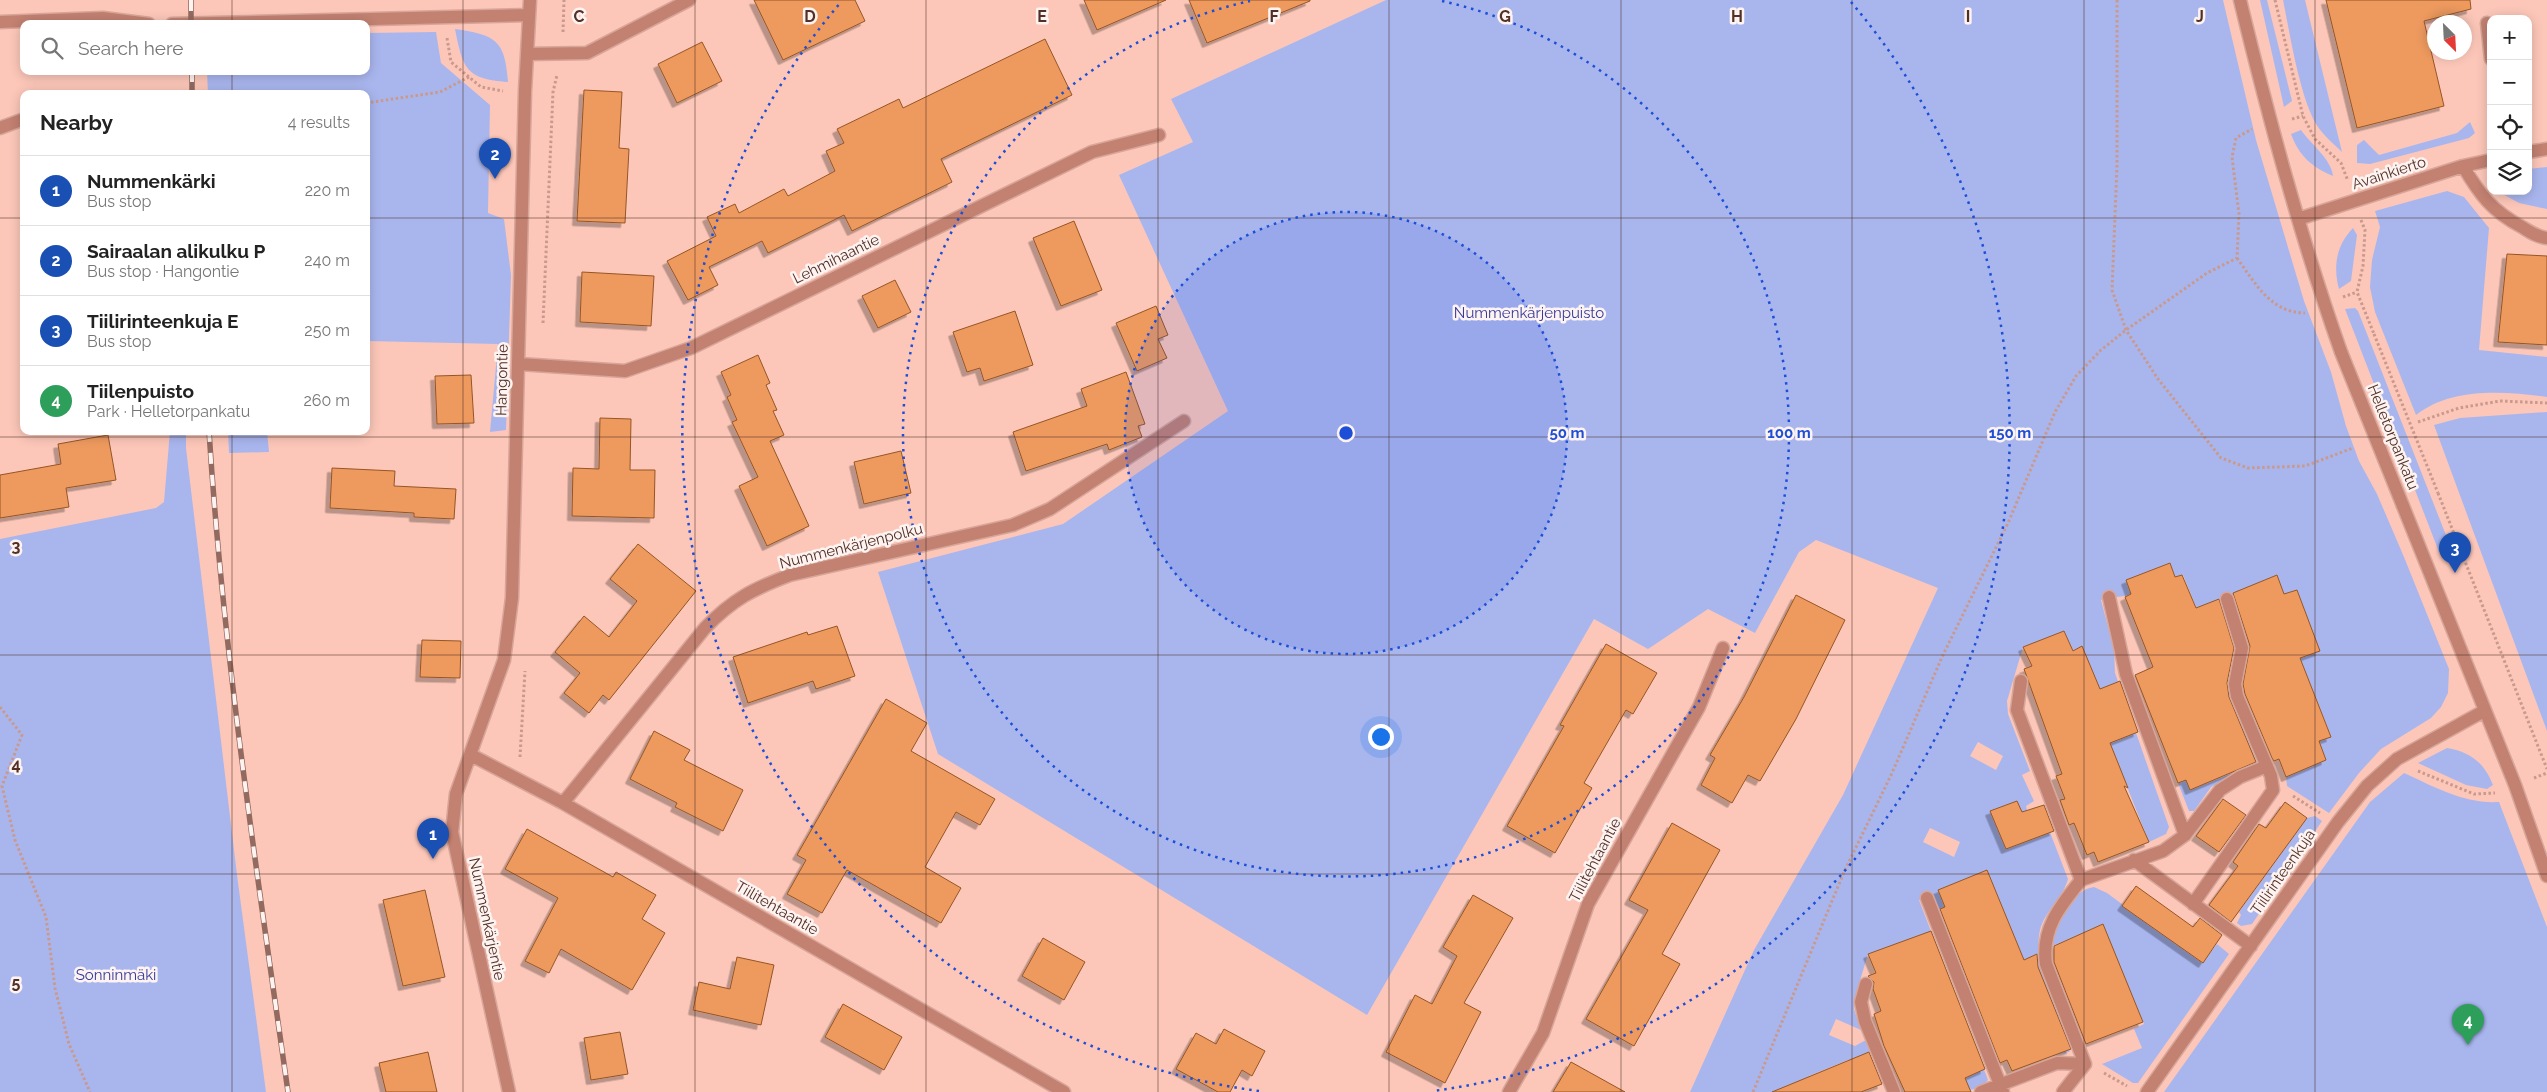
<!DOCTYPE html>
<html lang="en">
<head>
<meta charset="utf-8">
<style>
  body { margin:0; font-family:Raleway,sans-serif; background:#f2f2f2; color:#222 }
  .controls { position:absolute; right:15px; top:15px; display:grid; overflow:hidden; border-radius:10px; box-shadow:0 2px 12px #0003 }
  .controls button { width:45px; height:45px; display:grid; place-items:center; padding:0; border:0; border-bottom:1px solid #e0e0e0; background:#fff; color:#222; font:25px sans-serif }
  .compass { position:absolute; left:2427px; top:15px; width:45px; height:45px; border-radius:50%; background:#fff; box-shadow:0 2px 12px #0003; rotate:156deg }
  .you { position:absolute; left:1380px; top:736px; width:18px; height:18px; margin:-12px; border:4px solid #fff; border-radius:50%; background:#1a73e8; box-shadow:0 0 0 8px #1a73e833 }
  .badge { display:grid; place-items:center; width:32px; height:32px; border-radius:50%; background:#276d7c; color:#fff; font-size:16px; font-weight:700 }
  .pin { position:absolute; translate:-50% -41px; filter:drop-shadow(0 1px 2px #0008) }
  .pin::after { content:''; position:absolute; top:26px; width:18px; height:15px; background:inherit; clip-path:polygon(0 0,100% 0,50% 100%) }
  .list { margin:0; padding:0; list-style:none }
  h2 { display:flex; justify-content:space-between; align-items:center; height:65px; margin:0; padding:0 20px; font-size:21px }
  h2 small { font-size:16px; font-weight:400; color:#767676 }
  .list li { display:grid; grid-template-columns:32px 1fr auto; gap:15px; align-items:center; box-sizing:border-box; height:70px; padding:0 20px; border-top:1px solid #e0e0e0 }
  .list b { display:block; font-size:19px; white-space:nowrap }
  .list p { margin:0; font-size:16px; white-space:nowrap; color:#767676 }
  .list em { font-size:16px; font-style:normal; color:#767676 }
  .icon { flex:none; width:28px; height:28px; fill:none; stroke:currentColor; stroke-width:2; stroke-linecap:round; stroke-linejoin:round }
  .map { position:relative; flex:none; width:2547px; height:1092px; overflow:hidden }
  .search { position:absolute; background:#fff; box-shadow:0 2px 12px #0003; left:20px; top:20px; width:350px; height:55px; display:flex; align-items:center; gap:12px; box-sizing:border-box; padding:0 18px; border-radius:10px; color:#767676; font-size:19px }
  .panel { position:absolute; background:#fff; box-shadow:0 2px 12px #0003; left:20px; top:90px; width:350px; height:345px; border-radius:10px }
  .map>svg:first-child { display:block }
  .green { fill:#a9b6ee; fill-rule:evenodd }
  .building { fill:#ee9a5f; stroke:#965524; filter:url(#shadow) }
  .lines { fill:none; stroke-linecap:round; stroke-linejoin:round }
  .minor-casing { stroke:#d7a699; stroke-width:15 }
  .path { stroke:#c9998d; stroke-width:3; stroke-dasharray:2.5 2.5; stroke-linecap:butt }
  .minor { stroke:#c28171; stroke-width:12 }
  .rail-casing { stroke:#936a5f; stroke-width:5.5 }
  .rail { stroke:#fdf3f1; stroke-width:4; stroke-dasharray:11; stroke-linecap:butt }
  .minor-bridge-casing { stroke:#d7a699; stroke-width:15; stroke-linecap:butt }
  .path-bridge { stroke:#c9998d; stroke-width:3; stroke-dasharray:2.5 2.5; stroke-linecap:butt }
  .minor-bridge { stroke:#c28171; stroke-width:12 }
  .grid { fill:none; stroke:#523027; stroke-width:1; stroke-opacity:0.55 }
  .ring { fill:none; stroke:#1d4ed8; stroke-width:2.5; stroke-dasharray:2.5 5 }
  .labels { text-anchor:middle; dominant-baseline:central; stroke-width:5; stroke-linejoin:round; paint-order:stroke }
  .street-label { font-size:15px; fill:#523027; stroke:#fdf3f1 }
  .park-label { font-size:15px; fill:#363c9d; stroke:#fdf3f1 }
  .grid-label { font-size:16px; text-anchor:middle; font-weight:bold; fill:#523027; stroke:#fdf3f1; stroke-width:5; stroke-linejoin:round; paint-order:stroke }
  .centre { fill:#1d4ed8; stroke:#fdf3f1; stroke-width:2.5 }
  .ring-label { font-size:15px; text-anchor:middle; font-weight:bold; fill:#1d4ed8; stroke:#fdf3f1; stroke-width:5; stroke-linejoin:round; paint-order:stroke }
</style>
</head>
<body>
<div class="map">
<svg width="2547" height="1092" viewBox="0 0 2547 1092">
  <defs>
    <filter id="shadow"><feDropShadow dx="-4.5" dy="4.5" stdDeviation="0" flood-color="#0004"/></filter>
  </defs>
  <rect width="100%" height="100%" fill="#fcc7b9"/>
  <path class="green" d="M 1386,0 L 2223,0 L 2256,140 L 2304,301 L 2331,372 L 2346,426 L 2359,461 L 2377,494 L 2404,557 L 2449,669 L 2448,693 L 2441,707 L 2431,718 L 2381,749 L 2359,773 L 2329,813 L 2287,786 L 2286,777 L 2326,760 L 2319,741 L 2331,736 L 2300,658 L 2297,590 L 2284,594 L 2277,575 L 2219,601 L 2226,685 L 2257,763 L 2211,787 L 2194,811 L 2189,811 L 2178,783 L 2186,780 L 2190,790 L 2238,771 L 2222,728 L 2198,612 L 2183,575 L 2175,577 L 2170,563 L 2126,580 L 2131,594 C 2122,598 2112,596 2101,600 L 2114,650 L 2115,673 L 2169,827 L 2166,834 L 2149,842 L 2114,754 L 2105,757 L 2082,647 L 2073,651 L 2064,631 L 2023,647 L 2007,701 L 2008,714 L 2030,771 L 2022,775 L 2034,801 L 2026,806 L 2027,810 L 2022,813 L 2017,801 L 1990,811 L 2006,849 L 2041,836 L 2046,822 L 2068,879 C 2063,898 2045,911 2040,930 C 2032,964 2060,1015 2072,1047 L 2069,1052 L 2052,1056 L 2047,1045 L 2037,992 L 1995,890 L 1978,874 L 1939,890 L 1945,907 L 1938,909 L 1932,894 L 1919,900 L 1988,1080 L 1981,1087 L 1970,1090 L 1950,1042 L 1868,954 L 1856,994 L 1854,1009 L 1861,1030 L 1836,1019 L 1829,1035 L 1855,1046 L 1866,1040 L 1870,1052 L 1867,1053 L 1853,1073 L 1848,1060 L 1809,1076 L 1814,1087 L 1807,1092 L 1690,1092 L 1754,950 L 1843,795 L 1938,588 L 1816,540 L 1799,552 L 1755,633 L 1708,609 L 1648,649 L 1594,619 L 1367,1015 L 938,754 L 878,572 L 1063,524 L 1228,411 L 1119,175 L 1193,142 L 1171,99 ZM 1978,742 L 2003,756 L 1996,770 L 1970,756 ZM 1930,828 L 1960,842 L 1954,857 L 1923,842 Z
    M 2260,0 L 2267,0 L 2292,101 L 2284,107 Z
    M 2283,0 L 2305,0 L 2342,152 C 2334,144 2324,136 2318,127 C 2300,100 2290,34 2283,0 Z
    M 455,29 C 496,35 505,40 508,82 C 466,79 463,69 455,29 Z
    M 436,32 L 441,63 L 490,105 L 488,213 L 504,219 L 511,275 L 506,430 L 490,432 L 498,344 L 366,341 L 366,94 L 208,94 L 207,71 L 366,71 L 366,33 Z
    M 2470,122 L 2475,133 L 2469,138 L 2370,164 L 2357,163 L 2357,145 L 2364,140 L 2379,155 L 2457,133 Z
    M 2301,130 C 2310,143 2332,160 2333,176 C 2312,167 2299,156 2291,134 Z
    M 2547,167 L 2547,209 L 2519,203 L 2497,191 L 2528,191 L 2528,169 Z
    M 2447,191 L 2464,197 L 2489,228 L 2479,350 L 2547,357 L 2547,397 C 2505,391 2451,387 2416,415 L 2375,312 L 2370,287 L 2372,260 L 2380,227 L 2375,211 Z
    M 2353,228 L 2357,235 L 2351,281 L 2339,289 C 2333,266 2336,246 2353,228 Z
    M 2355,308 L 2358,311 L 2451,548 L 2439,552 L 2345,309 Z
    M 2547,412 L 2547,731 L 2434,425 L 2460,418 Z
    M 170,431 L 186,431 L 186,448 L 237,875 L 266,1092 L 0,1092 L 0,539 L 156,508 L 164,502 Z
    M 228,431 L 267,431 L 269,452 L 229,453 Z
    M 2447,748 C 2470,752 2484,762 2493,785 L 2487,789 L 2466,785 L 2418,763 Z
    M 2404,773 C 2435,787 2464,804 2499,802 L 2547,927 L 2547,1092 L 2164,1092 L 2370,802 Z
    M 2315,816 L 2322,821 L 2252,924 L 2241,926 L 2237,923 L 2241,915 L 2239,912 L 2307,818 Z
    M 2094,887 L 2107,893 L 2202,963 L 2217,944 L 2229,954 L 2138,1083 L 2133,1083 L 2102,1064 L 2142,1048 L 2134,1029 L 2144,1024 L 2135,1002 L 2125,1006 L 2129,988 L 2111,945 L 2102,949 L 2093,929 L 2050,947 C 2057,927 2070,890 2094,887 Z"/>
  <path class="building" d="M 754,0 L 855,0 L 865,21 L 783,60 Z
    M 1084,0 L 1166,0 L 1097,30 Z
    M 1189,0 L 1310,0 L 1310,1 L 1207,43 Z
    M 2326,0 L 2470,0 L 2471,9 L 2424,21 L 2444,106 L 2357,128 Z
    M 1045,39 L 1072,95 L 941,159 L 952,182 L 852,231 L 844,215 L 768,253 L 762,241 L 709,267 L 718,285 L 688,300 L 667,261 L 716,236 L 707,217 L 735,204 L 739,213 L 784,189 L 788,196 L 835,171 L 826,151 L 844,143 L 837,129 L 899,99 L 903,108 Z
    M 702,42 L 722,81 L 677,103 L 658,64 Z
    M 584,90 L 622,92 L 619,148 L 629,149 L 625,223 L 577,221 Z
    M 1074,221 L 1102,290 L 1061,306 L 1033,238 Z
    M 2507,254 L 2547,256 L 2547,345 L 2498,342 Z
    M 582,272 L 654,276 L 651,326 L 580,322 Z
    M 895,280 L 911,312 L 878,328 L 862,296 Z
    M 1156,306 L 1168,335 L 1158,339 L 1167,358 L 1137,371 L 1116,323 Z
    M 1015,311 L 1033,365 L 984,381 L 980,368 L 967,372 L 953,332 Z
    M 758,355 L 770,383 L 766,385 L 777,410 L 773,411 L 784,435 L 770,441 L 809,526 L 767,546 L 739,486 L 758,477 L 732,422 L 737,420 L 727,397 L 731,395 L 721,372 Z
    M 1126,372 L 1145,424 L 1138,426 L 1142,437 L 1109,450 L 1107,444 L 1026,471 L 1013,432 L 1087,406 L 1081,389 Z
    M 471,375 L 474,423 L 437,424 L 435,376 Z
    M 600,418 L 631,419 L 630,470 L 655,470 L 654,518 L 572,516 L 573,468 L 599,469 Z
    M 108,435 L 116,480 L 66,488 L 69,507 L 0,518 L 0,475 L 61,464 L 58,444 Z
    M 901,451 L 911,493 L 864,504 L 854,462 Z
    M 332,468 L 395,471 L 394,486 L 456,489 L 454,519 L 414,517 L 414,513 L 330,508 Z
    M 638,544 L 696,591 L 609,700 L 603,695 L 589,713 L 564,693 L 580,673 L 555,652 L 584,616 L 609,637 L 637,601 L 610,579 Z
    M 2170,563 L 2175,577 L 2182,575 L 2196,608 L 2219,599 L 2234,648 L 2227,683 L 2229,697 L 2256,762 L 2190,790 L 2186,780 L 2178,783 L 2135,675 L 2153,667 L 2125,597 L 2131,594 L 2126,580 Z
    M 2277,575 L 2284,594 L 2297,590 L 2320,651 L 2300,658 L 2331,737 L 2319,741 L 2326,760 L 2286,777 L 2279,759 L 2274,761 L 2272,758 L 2245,694 L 2243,684 L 2250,646 L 2233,593 Z
    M 1796,595 L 1845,620 L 1796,719 L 1760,781 L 1748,775 L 1732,803 L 1701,785 L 1715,758 L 1710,755 L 1744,697 Z
    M 837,626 L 855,676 L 816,689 L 813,681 L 748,703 L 733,657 L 807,632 L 808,635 Z
    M 2064,631 L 2073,651 L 2082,646 L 2100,689 L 2120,681 L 2138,732 L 2110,743 L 2128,788 L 2124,786 L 2149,842 L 2098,862 L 2094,852 L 2087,855 L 2074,823 L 2069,825 L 2060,800 L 2065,799 L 2056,776 L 2062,774 L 2024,669 L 2032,666 L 2023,647 Z
    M 422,640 L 461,641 L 460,678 L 420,677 Z
    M 1606,644 L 1657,673 L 1633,714 L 1626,710 L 1584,783 L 1592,788 L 1555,853 L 1507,826 L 1564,726 L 1560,725 Z
    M 886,699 L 927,723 L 911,751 L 995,799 L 980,825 L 956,812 L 925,867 L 961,888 L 941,923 L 847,870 L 822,913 L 787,894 L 806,860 L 797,855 Z
    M 654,731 L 690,750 L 684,760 L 743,790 L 723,831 L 675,807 L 677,803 L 630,779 Z
    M 2223,799 L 2246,815 L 2219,852 L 2196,836 Z
    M 2017,801 L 2022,812 L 2044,805 L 2054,831 L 2006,849 L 1990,811 Z
    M 2285,802 L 2307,818 L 2231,922 L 2209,905 L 2238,866 L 2233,862 L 2259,824 L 2266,828 Z
    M 1672,823 L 1720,850 L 1662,954 L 1680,964 L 1634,1046 L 1586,1019 L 1648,910 L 1629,900 Z
    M 527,829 L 613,877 L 616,872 L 656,895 L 642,919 L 665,933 L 632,990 L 561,949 L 549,973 L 525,961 L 558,898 L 505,869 Z
    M 1987,870 L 2024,960 L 2037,954 L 2038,967 L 2071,1049 L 2012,1071 L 2007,1060 L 2000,1063 L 1940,909 L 1945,907 L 1938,890 Z
    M 2136,886 L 2193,927 L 2200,918 L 2222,935 L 2203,963 L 2122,906 Z
    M 425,890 L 445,977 L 403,986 L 383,900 Z
    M 1473,895 L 1513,918 L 1464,1003 L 1481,1012 L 1445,1083 L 1386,1052 L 1415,995 L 1432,1004 L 1457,956 L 1443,947 Z
    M 2103,924 L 2143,1022 L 2086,1044 L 2054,962 L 2054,946 Z
    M 1931,931 L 1985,1069 L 1965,1078 L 1971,1092 L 1905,1092 L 1884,1046 L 1874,1014 L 1881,1011 L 1873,989 L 1874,982 L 1868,976 L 1876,973 L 1868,954 Z
    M 1043,938 L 1085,962 L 1064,1000 L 1022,976 Z
    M 737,957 L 774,965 L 761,1025 L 693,1010 L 699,982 L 730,989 Z
    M 843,1004 L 902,1037 L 884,1070 L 825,1037 Z
    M 1224,1029 L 1265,1051 L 1252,1076 L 1242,1070 L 1230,1092 L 1218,1092 L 1176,1069 L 1196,1033 L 1216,1044 Z
    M 620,1032 L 628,1074 L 591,1080 L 584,1038 Z
    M 428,1052 L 437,1092 L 386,1092 L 379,1063 Z
    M 1869,1052 L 1882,1084 L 1861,1092 L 1772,1092 Z
    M 1571,1062 L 1625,1092 L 1553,1092 Z"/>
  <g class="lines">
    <g class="minor-casing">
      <path id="minor" d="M 2240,0 C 2269,119 2300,236 2341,352
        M 0,22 L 103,18 L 149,24
        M 2487,23 L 2491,59
        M 172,24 L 529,15
        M 527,54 L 587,53 L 689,0
        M 0,128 L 24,119
        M 2528,152 L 2547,149
        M 2463,166 C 2480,195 2492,211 2522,227 C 2530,232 2537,237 2547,238
        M 2298,219 L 2463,166 L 2491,160
        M 519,364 L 625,371 L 691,348 L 1092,152 L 1159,135
        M 2403,506 L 2515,785 L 2547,876
        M 2109,597 L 2126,674 L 2185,835
        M 2021,681 L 2017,710 L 2081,880 L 2163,851 L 2185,835 L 2220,790 L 2240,777 L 2267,766
        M 471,755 L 563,803 L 1064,1092
        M 563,803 L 705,628 C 733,599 753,589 790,575 L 1013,525 L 1050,509 L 1184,421
        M 2134,860 L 2251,946
        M 1927,898 L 2003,1092
        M 2193,904 L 2273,790 L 2271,776 L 2237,696 L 2235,684 L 2242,648 L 2227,599
        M 1866,984 L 1861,1002 L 1865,1021 L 1894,1092
        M 509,1092 L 452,832 L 456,794 L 504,660 L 512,598 L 525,91 L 530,0
        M 1509,1092 L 1543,1033 L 1588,904 L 1699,707 L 1723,648
        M 1981,1092 L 2057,1063 L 2085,1064
        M 2063,1092 L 2085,1064 L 2046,964 C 2041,929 2060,906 2081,880
        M 2147,1092 L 2338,822 L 2367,786 L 2397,759 L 2484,711"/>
    </g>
    <path class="path" d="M 2117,0 L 2117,166 L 2112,290 L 2126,330 L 2158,379 L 2221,458 L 2248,468 L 2305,466 L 2353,448
      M 2275,0 L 2303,116 L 2315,139 L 2341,163 L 2348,181
      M 563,32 L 564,0
      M 447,38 L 451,62 L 481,87 L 503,91
      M 366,103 L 440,92 L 469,77
      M 2292,119 L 2303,116
      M 2361,220 L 2365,230 L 2363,266 L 2357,292 L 2374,334
      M 2237,258 C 2255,283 2271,313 2305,313
      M 2343,297 L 2357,292
      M 543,323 L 553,92 L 557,75
      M 2418,422 L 2459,408 L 2500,401 L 2547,403
      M 2438,493 L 2547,769
      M 0,707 L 22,735 L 2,786 L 15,840 L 46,917 L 55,988 L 69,1044 L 90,1092
      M 520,757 L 525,671
      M 2418,771 L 2474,794 L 2495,793
      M 2534,778 L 2547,773
      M 2293,796 L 2320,813
      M 2104,1073 L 2127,1086
      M 1753,1092 L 1844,872 L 1892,773 L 1942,657 L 2008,523 L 2055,412 L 2076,376 L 2101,350 L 2126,330 L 2207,273 L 2237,258 L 2239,214 L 2232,157 L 2236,138 L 2252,129"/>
    <use href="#minor" class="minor"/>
    <g class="rail-casing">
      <path id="rail" d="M 191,0 L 191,24
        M 192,71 L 192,94
        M 209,431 C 223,652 257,873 288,1092"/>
    </g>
    <use href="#rail" class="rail"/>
    <g class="minor-bridge-casing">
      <path id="minor-bridge" d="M 2341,352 L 2403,506"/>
    </g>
    <path class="path-bridge" d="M 2374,334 L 2438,493"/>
    <use href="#minor-bridge" class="minor-bridge"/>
  </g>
  <path class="grid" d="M 232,0 L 232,24M 463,0 L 463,1092M 695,0 L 695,1092M 926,0 L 926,1092M 1158,0 L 1158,1092M 1389,0 L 1389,1092M 1621,0 L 1621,1092M 1852,0 L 1852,1092M 2084,0 L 2084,1092M 2315,0 L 2315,1092M 232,71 L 232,94M 0,218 L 24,218M 366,218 L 2547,218M 232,431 L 232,1092M 0,437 L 2547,437M 0,655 L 2547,655M 0,874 L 2547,874"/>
  <circle cx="1346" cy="433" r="221" fill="#1d4ed8" fill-opacity=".12"/>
  <g class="ring">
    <circle cx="1346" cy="433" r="221"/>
    <path d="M1442 1A443 443 0 1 1 1250 1"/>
    <path d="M1259 1091A664 664 0 0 1 841 2M1851 2A664 664 0 0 1 1433 1091"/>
  </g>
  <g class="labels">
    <g class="street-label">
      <text transform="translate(2389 173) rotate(-18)">Avainkierto</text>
      <text transform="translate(836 259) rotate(-26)">Lehmihaantie</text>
      <text transform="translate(502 380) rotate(-89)">Hangontie</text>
      <text transform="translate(2393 437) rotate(68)">Helletorpankatu</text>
      <text transform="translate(851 546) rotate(-14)">Nummenkärjenpolku</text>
      <text transform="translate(1595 860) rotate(-62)">Tiilitehtaantie</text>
      <text transform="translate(2283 872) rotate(-55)">Tiilirinteenkuja</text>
      <text transform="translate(777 908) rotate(30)">Tiilitehtaantie</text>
      <text transform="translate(487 919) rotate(78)">Nummenkärjentie</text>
    </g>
    <g class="park-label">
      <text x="1529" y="313">Nummenkärjenpuisto</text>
      <text x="116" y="975">Sonninmäki</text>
    </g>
  </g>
  <g class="grid-label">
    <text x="579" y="22">C</text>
    <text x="810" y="22">D</text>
    <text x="1042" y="22">E</text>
    <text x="1274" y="22">F</text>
    <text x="1505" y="22">G</text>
    <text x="1737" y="22">H</text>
    <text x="1968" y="22">I</text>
    <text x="2200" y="22">J</text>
    <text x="16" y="552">3</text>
    <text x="16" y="770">4</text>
    <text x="16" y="988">5</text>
  </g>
  <circle cx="1346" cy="433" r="8" class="centre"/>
  <g class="ring-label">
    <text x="1567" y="438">50 m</text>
    <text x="1789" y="438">100 m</text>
    <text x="2010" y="438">150 m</text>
  </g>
</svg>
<div class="controls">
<button>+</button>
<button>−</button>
<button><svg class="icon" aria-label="locate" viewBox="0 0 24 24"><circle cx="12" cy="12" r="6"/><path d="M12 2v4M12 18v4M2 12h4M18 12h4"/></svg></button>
<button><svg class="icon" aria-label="layers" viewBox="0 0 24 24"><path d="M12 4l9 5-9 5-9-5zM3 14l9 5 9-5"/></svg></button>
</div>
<svg class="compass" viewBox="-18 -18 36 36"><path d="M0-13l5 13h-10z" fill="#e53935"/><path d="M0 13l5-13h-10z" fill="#767676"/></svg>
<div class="you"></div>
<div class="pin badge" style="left:433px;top:859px;background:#1a4fb4">1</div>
<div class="pin badge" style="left:495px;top:179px;background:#1a4fb4">2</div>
<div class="pin badge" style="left:2455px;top:573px;background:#1a4fb4">3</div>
<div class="pin badge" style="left:2468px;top:1045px;background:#2e9e5b">4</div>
<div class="search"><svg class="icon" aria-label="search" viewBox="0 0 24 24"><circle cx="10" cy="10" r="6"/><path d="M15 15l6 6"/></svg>Search here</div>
<section class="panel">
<h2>Nearby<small>4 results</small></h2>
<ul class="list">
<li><span class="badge" style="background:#1a4fb4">1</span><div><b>Nummenkärki</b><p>Bus stop</p></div><em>220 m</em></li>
<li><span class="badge" style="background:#1a4fb4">2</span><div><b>Sairaalan alikulku P</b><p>Bus stop · Hangontie</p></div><em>240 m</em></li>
<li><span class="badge" style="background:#1a4fb4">3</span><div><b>Tiilirinteenkuja E</b><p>Bus stop</p></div><em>250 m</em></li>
<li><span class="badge" style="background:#2e9e5b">4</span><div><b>Tiilenpuisto</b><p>Park · Helletorpankatu</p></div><em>260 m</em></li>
</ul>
</section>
</div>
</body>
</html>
